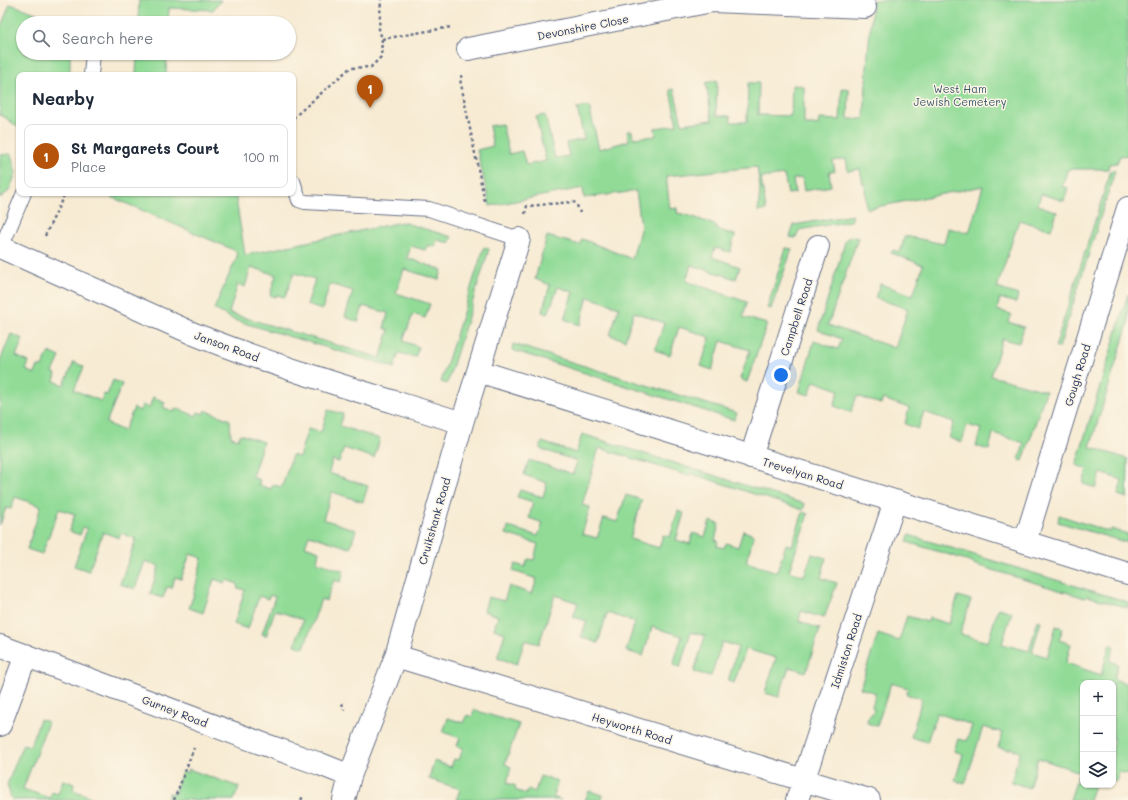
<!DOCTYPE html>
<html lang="en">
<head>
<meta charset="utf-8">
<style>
  body { margin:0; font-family:Mali,sans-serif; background:#f2f2f3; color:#1f2937 }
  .controls { position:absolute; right:12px; bottom:12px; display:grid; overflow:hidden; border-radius:8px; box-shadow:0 1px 3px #0004 }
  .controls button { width:36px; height:36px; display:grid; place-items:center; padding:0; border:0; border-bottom:1px solid #e0e1e3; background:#fff; color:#1f2937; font:20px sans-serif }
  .you { position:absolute; left:781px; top:375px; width:14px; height:14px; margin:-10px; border:3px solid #fff; border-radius:50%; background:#1a73e8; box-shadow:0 0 0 6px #1a73e833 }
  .badge { display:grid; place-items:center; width:26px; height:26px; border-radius:50%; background:#b45309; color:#fff; font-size:13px; font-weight:700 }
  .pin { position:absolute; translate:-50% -33px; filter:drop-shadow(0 1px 2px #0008) }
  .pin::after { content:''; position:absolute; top:21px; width:14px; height:12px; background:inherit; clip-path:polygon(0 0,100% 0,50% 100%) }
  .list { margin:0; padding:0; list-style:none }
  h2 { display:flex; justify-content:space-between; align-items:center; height:52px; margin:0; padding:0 16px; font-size:17px }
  h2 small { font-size:13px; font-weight:400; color:#747a83 }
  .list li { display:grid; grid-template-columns:26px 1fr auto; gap:12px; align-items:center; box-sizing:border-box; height:64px; margin:0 8px 8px; padding:0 8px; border:1px solid #e0e1e3; border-radius:8px }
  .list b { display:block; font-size:15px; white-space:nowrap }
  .list p { margin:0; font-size:13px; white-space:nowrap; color:#747a83 }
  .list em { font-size:13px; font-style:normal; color:#747a83 }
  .icon { flex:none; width:22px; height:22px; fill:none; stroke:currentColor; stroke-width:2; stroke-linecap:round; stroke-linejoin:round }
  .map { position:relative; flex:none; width:1128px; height:800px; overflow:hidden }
  .search { position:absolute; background:#fff; box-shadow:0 1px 3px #0004; left:16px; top:16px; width:280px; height:44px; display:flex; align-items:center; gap:10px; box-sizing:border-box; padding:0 14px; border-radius:22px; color:#747a83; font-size:15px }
  .panel { position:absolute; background:#fff; box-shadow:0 1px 3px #0004; left:16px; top:72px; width:280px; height:124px; border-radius:8px }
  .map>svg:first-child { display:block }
  .green { fill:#91db97; stroke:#56857a; fill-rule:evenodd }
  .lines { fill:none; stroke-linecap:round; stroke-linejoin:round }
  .lane-casing { stroke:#687187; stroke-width:16 }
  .street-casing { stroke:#687187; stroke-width:24 }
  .path { stroke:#687187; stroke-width:2.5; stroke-dasharray:3 3; stroke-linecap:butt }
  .lane { stroke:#fff; stroke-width:14 }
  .street { stroke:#fff; stroke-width:22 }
  .labels { text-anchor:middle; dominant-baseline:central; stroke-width:3; stroke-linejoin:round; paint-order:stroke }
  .street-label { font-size:11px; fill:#1b2f5e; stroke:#fcf5e5 }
  .park-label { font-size:11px; fill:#385a6c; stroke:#fcf5e5 }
</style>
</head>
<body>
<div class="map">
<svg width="1128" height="800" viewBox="0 0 1128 800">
  <rect width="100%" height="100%" fill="#fcf5e5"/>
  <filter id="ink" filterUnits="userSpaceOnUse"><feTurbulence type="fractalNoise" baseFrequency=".025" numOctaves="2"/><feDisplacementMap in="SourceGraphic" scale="8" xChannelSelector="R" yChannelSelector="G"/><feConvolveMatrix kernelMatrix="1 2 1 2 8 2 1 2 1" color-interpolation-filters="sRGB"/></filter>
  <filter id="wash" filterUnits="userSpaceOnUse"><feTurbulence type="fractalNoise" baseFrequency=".012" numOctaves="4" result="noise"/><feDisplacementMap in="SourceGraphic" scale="16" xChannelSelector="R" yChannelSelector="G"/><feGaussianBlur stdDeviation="0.9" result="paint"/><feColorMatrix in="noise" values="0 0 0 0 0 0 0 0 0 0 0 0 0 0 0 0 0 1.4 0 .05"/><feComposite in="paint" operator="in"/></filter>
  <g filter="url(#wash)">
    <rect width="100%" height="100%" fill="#f7ebd3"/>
    <path class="green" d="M 139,0 L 221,0 L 213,10 L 169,8 L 168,23 L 138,23 Z
      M 873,0 L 1128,0 L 1128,155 L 1120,156 L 1117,163 L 1109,164 L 1108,169 L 1068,169 L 1062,186 L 1068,188 L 1064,201 L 1041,194 L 1038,205 L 1057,212 L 1051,230 L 1019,220 L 997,288 L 1018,295 L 1016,303 L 1000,298 L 997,310 L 1011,314 L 1008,322 L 1024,327 L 1019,343 L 1002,339 L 991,376 L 1046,391 L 1023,461 L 1019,460 L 1024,443 L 993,433 L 989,450 L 976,446 L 981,429 L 967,425 L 962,442 L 949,438 L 954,422 L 924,412 L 918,429 L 905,424 L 909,408 L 883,399 L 881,404 L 857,396 L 851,412 L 834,406 L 839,390 L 814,381 L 809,395 L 799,392 L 814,341 L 838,349 L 842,339 L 818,330 L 846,239 L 851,236 L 858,238 L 828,325 L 895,348 L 908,309 L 875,298 L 880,284 L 913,295 L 923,265 L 891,253 L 893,250 L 900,252 L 905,236 L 944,244 L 948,228 L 969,233 L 983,186 L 866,209 L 865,184 L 863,184 L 860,169 L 848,171 L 846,159 L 833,161 L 835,171 L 829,172 L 831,186 L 804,191 L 802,178 L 793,179 L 795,193 L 788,194 L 784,175 L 761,178 L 766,210 L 758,212 L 760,188 L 757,167 L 666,176 L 670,209 L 677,208 L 677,213 C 691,215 703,221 717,226 L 716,229 L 735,235 L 730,252 L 715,248 L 712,257 L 740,267 L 736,279 L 691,265 L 686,281 L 747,302 L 743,317 L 767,324 L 747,382 L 740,379 L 750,350 L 721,341 L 712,370 L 701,366 L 710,337 L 679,327 L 670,355 L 655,350 L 664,323 L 634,312 L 625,340 L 610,335 L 619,307 L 588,297 L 580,325 L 564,319 L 573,292 L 558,287 L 548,314 L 542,312 L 550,285 L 535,279 L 547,236 L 580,245 L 582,239 L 632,259 L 641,226 L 636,191 L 584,198 L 583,188 L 490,206 L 477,150 L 493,146 L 489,126 L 502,124 L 509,154 L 522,151 L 526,165 L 546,161 L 536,117 L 545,115 L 555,158 L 569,156 L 566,143 L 584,139 L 577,108 L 589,106 L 599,149 L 629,141 L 627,131 L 632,131 L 633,138 L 656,136 L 655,128 L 677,125 L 670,90 L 674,89 L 682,124 L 712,120 L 706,83 L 717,80 L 716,115 L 730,116 L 731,122 L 747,122 L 748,83 L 759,83 L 758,115 L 791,116 L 792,85 L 804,86 L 804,125 L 818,125 L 819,119 L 840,120 L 842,88 L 849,89 L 848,119 L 864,119 L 868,51 Z
      M 10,4 L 65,23 L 23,23 L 23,53 L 70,53 L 70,75 L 19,75 L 19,128 L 6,118 L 0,115 L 0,29 Z
      M 137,53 L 167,53 L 166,75 L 136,75 Z
      M 11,154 L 16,173 L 9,191 L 0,198 L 0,155 Z
      M 1111,170 L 1115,171 L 1059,348 L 1055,347 Z
      M 102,193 L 235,193 L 245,255 L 402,222 L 452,237 L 449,243 L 437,240 L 435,247 L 428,245 L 425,250 L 411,246 L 407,258 L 442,270 L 439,280 L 404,269 L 396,293 L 430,304 L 425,318 L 413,314 L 403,341 L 419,347 L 415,357 L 399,353 L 394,368 L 392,367 L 234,320 L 214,309 L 237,257 L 236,251 ZM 251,267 L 276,275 L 270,295 L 276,297 L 277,295 L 285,297 L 294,273 L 315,279 L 307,305 L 322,310 L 330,284 L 353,291 L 345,317 L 358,322 L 363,306 L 388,313 L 384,328 L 389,330 L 380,358 L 229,313 L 238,284 L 245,287 Z
      M 853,215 L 851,221 L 799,230 L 796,238 L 790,237 L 794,225 Z
      M 484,247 L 489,249 L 447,384 L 441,382 Z
      M 786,248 L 792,249 L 771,309 L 767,308 Z
      M 1128,294 L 1128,324 L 1090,447 L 1128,459 L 1127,498 L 1118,495 L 1122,480 L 1101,473 L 1096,488 L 1083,484 L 1087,469 L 1076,465 Z
      M 11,334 L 23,339 L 16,356 L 29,362 L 26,370 L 35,374 L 38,366 L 42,367 L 49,352 L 60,357 L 53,372 L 56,374 L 54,381 L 64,385 L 74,362 L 84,367 L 74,390 L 101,401 L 104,394 L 107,395 L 113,380 L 122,384 L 106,423 L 124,431 L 134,408 L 140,411 L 142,405 L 149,408 L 153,397 L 165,402 L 163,407 L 174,412 L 176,408 L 196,416 L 198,412 L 203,414 L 205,410 L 230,420 L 231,437 L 238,439 L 240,434 L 263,442 L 252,477 L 260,480 L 258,485 L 271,489 L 273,485 L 282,487 L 292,455 L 299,457 L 308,429 L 321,432 L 328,410 L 343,414 L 340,426 L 380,439 L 374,458 L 344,448 L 339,462 L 332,460 L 329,473 L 368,486 L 363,502 L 332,492 L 323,519 L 356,530 L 350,548 L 309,535 L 305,546 L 319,551 L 317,562 L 344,571 L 341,582 L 334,580 L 326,601 L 321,599 L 304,648 L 295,645 L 303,620 L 275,610 L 266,636 L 262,634 L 275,597 L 270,595 L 268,599 L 259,596 L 248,629 L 234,624 L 245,590 L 237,588 L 238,584 L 226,580 L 225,583 L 214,579 L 203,613 L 189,608 L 194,594 L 202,558 L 190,554 L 181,579 L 175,577 L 172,588 L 167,587 L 163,598 L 150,594 L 159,566 L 145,561 L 135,589 L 120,584 L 136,539 L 121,533 L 119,538 L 103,532 L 89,571 L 74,566 L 87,529 L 83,527 L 80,535 L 69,531 L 75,514 L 59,509 L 42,554 L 27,549 L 41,506 L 15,497 L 11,509 L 6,508 L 0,525 L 0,361 Z
      M 513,344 L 737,413 L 734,420 L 512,350 Z
      M 582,434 L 805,504 L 803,510 L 690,473 L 689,476 L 599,448 L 582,505 L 590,507 L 582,534 L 597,538 L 604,518 L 617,522 L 626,495 L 642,500 L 630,539 L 659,548 L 663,535 L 670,537 L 678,511 L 684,513 L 676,540 L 690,544 L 693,533 L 705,537 L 710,521 L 719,524 L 715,540 L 718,541 L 717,546 L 724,548 L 726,543 L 738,547 L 743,531 L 754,535 L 746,562 L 777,572 L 786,544 L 792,546 L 803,512 L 808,514 L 789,571 L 804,576 L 812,554 L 826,558 L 821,578 L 837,583 L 824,618 L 801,611 L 799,621 L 820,629 L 806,672 L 789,667 L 779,697 L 765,693 L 776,658 L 746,649 L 734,683 L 728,681 L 738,647 L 722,642 L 711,676 L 694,672 L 705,636 L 691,632 L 680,667 L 673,665 L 682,636 L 652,627 L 643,656 L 626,651 L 635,622 L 607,613 L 598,643 L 581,637 L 587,621 L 573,617 L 578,603 L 555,595 L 539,644 L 525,640 L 517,664 L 497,658 L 505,633 L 494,629 L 498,616 L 484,611 L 488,597 L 504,601 L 509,586 L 532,594 L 537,579 L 513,571 L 515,564 L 525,567 L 528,559 L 534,560 L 538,544 L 506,534 L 508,527 L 538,536 L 543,523 L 529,518 L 533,502 L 517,497 L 520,490 L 543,497 L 547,483 L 524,475 L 529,460 L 573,474 L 577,461 L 540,449 L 542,442 L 576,453 Z
      M 1059,515 L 1110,532 L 1111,529 L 1128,534 L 1128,543 L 1058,522 Z
      M 909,535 L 1128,602 L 1128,608 L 1087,596 L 1085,598 L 973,564 L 973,562 L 907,542 Z
      M 958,596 L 971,600 L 960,634 L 988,642 L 998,608 L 1012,612 L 1002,644 L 1029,651 L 1038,620 L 1041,621 L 1032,652 L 1047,657 L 1056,626 L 1063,628 L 1059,640 L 1071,644 L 1066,663 L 1101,675 L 1110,644 L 1114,646 L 1110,661 L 1118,664 L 1114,679 L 1128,684 L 1128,774 L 1119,772 L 1116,782 L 1113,781 L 1113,683 L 1083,683 L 1083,785 L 1094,785 L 1089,800 L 1070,800 L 1079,772 L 1038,758 L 1029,788 L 1011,782 L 1020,752 L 1010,748 L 1009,750 L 998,747 L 1003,733 L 983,727 L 965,784 L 955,781 L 963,754 L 954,751 L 958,739 L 967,741 L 972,725 L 937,713 L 927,742 L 911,737 L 922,699 L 906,694 L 908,688 L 891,683 L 877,726 L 867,723 L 868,717 L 872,714 L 874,710 L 872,706 L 876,693 L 860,688 L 878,634 L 899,641 L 907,616 L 928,622 L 929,618 L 949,624 Z
      M 474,710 L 519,724 L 505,764 L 511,767 L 507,783 L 516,786 L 515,790 L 526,794 L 528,789 L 535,792 L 540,776 L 558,781 L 553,797 L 561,800 L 456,800 L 460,789 L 429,779 L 434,761 L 451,767 L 454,759 L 459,760 L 463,748 L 457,746 L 460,738 L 443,732 L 448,718 L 464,723 L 467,715 L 472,717 Z
      M 40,719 L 48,722 L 23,789 L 50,798 L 52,792 L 58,794 L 63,780 L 74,784 L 73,790 L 93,798 L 93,800 L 12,800 L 7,785 L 23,744 L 30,746 Z
      M 188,769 L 239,787 L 234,800 L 167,800 L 169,793 L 174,794 L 182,771 L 187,773 Z
      M 589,791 L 603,795 L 602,800 L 585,800 Z"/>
  </g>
  <g filter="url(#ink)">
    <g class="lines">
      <g class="lane-casing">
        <path id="lane" d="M 91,75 L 93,53
          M 293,181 L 299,200 L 305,202 L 429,209 L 519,239
          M 1,248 L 24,193"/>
      </g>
      <g class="street-casing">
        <path id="street" d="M 468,49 L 712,1 L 865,7
          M 0,247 L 194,334 C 282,369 373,395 462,423
          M 478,371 L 1128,574
          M 751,457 L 818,246
          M 1025,542 L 1128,208
          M 0,646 L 266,745 L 320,764 L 350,776
          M 396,656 L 869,800
          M 0,725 L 26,655
          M 344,800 L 350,776 L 396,656 L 462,423 L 519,239
          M 797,800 L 895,501"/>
      </g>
      <path class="path" d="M 382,39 L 451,27
        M 462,75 L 460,79 L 485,203
        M 293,118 L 350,68 L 371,67 L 381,57 L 382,39 L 379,29 L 381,0
        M 525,214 L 527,206 L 573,202 L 576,203 L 580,213
        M 45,236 L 65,193
        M 342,703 L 344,710
        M 174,800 L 194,748
        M 301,800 L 304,795"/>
      <use href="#lane" class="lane"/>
      <use href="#street" class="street"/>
    </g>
  </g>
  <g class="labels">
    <g class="street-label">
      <text transform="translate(583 27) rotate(-11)">Devonshire Close</text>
      <text transform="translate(796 317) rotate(-72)">Campbell Road</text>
      <text transform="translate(227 346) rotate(20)">Janson Road</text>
      <text transform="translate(1077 375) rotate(-73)">Gough Road</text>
      <text transform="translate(803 473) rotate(17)">Trevelyan Road</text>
      <text transform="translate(434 521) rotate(-74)">Cruikshank Road</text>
      <text transform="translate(846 651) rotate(-72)">Idmiston Road</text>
      <text transform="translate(175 711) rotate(21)">Gurney Road</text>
      <text transform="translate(632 728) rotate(17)">Heyworth Road</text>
    </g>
    <g class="park-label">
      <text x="960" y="88">West Ham<tspan x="960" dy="13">Jewish Cemetery</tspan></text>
    </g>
  </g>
</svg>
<div class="controls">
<button>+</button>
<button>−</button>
<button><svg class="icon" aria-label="layers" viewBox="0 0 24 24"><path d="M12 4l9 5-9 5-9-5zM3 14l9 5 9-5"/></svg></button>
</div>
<div class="you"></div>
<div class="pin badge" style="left:370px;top:108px">1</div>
<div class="search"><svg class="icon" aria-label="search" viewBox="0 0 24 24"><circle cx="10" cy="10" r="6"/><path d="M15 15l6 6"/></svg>Search here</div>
<section class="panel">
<h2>Nearby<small></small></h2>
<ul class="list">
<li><span class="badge">1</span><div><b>St Margarets Court</b><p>Place</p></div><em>100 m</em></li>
</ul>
</section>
</div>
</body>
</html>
